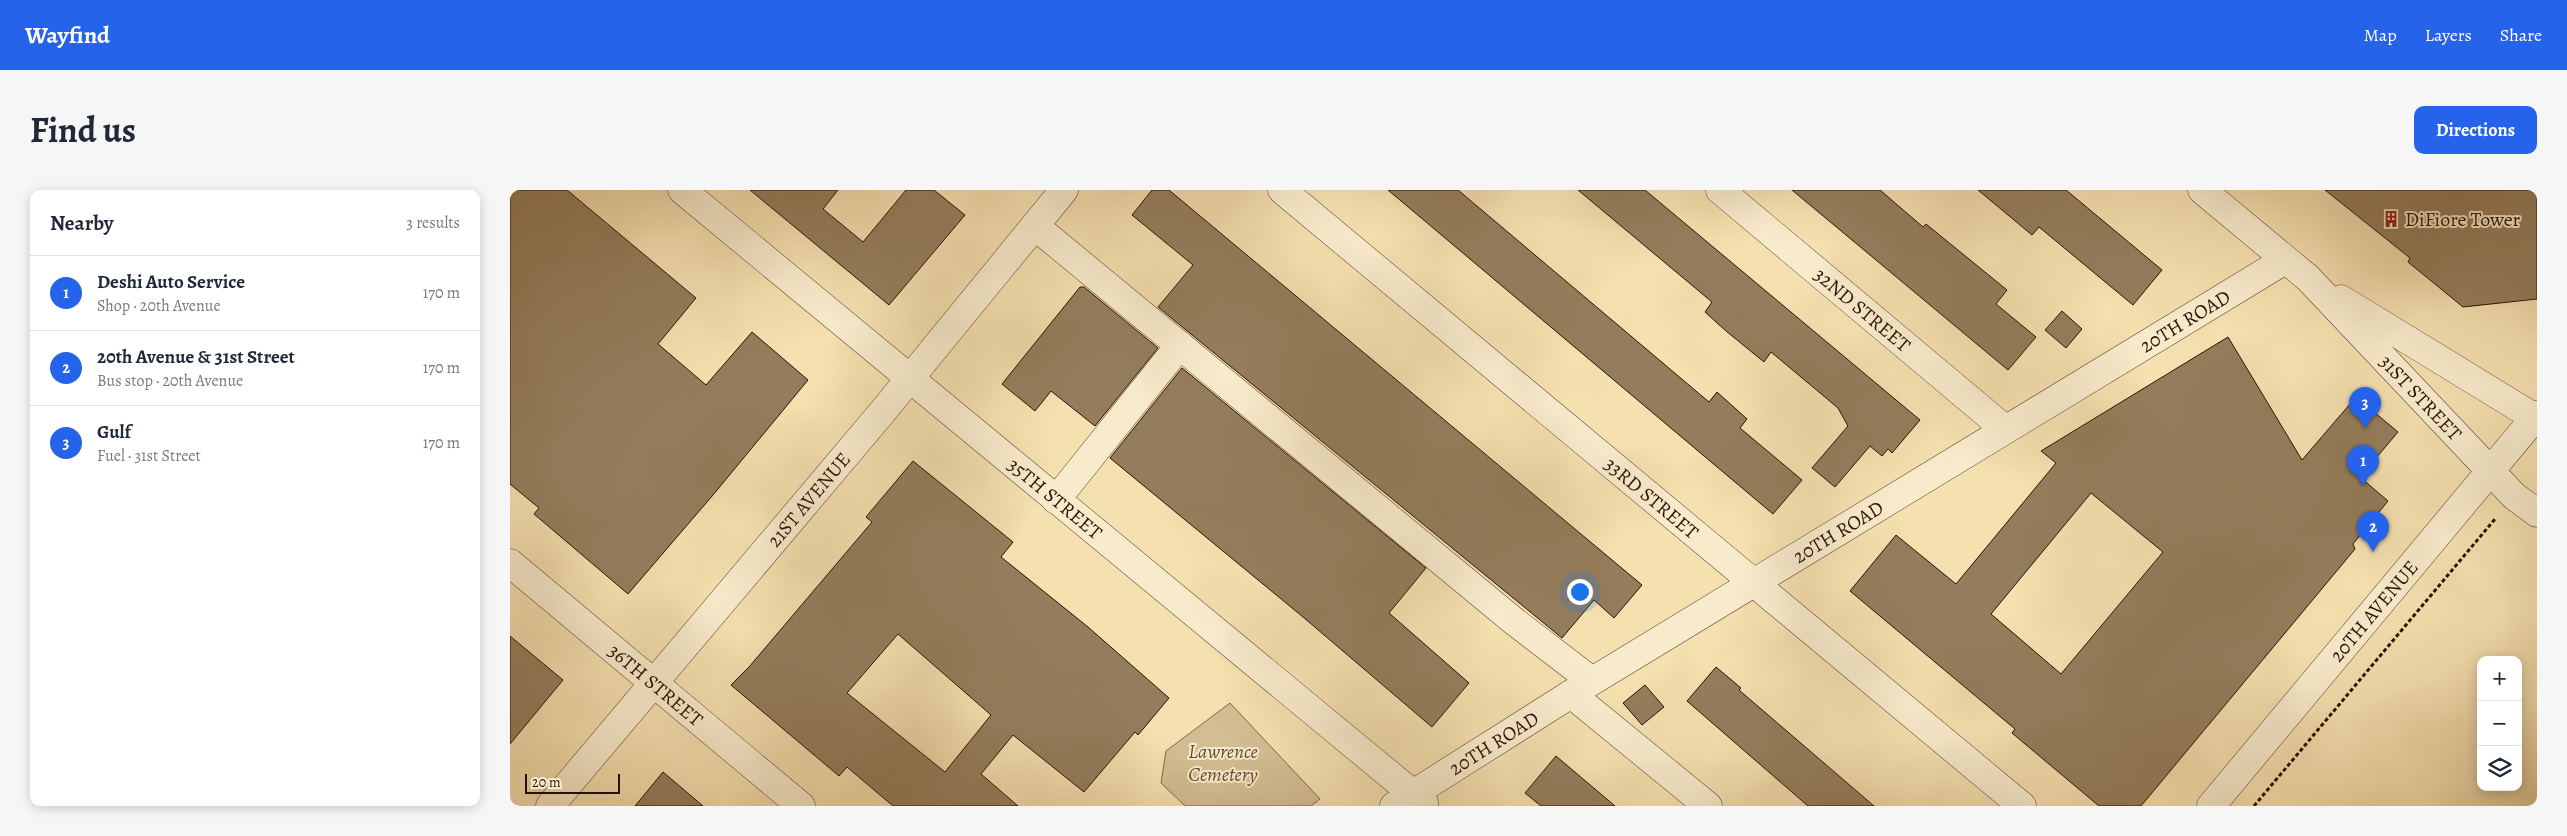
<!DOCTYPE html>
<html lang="en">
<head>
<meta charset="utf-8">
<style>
  body { margin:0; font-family:Alegreya,serif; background:#f6f6f7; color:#1f2937 }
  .controls { position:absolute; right:15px; bottom:15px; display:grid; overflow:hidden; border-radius:10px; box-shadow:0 2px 12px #0003 }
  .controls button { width:45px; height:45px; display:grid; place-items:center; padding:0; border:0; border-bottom:1px solid #e0e1e3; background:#fff; color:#1f2937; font:25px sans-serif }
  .scale { position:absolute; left:15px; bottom:12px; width:95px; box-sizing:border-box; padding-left:5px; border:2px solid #2b1101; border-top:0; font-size:14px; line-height:18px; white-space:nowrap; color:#2b1101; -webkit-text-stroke:4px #f8ebcc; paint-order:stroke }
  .you { position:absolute; left:1069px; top:401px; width:18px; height:18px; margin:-12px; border:4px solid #fff; border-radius:50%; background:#1a73e8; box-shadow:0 0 0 8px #1a73e833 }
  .badge { display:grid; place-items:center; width:32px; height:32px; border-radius:50%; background:#2563eb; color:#fff; font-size:16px; font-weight:700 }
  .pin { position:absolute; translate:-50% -41px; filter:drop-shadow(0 1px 2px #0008) }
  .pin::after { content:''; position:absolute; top:26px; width:18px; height:15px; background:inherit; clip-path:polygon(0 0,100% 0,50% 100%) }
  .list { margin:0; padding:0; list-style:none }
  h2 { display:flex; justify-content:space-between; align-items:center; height:65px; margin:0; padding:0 20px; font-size:21px }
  h2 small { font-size:16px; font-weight:400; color:#747a83 }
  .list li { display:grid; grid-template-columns:32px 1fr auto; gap:15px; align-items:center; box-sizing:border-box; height:75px; padding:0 20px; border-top:1px solid #e0e1e3 }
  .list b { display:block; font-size:19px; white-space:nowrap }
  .list p { margin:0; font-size:16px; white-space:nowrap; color:#747a83 }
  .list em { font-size:16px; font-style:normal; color:#747a83 }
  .icon { flex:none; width:28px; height:28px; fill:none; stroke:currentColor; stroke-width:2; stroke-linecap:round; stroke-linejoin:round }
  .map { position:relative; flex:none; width:2027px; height:616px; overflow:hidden; border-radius:10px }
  header { display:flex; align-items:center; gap:30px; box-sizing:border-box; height:70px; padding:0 25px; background:#2563eb; color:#fff }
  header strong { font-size:24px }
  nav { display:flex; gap:28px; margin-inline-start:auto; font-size:18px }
  .intro { display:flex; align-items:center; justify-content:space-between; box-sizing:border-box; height:120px; padding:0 30px }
  h1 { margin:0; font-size:35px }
  .button { padding:12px 22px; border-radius:10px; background:#2563eb; color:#fff; font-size:18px; font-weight:700 }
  main { display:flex; gap:30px; padding:0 30px }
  aside { flex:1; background:#fff; border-radius:10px; box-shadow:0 2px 12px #0003 }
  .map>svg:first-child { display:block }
  .green { fill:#d3bd92; stroke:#7f674a }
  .building { fill:#947d5c; stroke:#2b1101; fill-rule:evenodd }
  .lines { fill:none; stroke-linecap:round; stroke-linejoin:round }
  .minor-casing { stroke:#5e452d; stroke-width:29 }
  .path { stroke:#2b1101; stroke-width:3; stroke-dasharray:4 2.5; stroke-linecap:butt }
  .minor { stroke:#f8ebcc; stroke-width:28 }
  .labels { text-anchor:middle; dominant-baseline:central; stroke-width:4; stroke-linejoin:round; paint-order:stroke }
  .poi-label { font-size:20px; fill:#2b1101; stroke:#f8ebcc; text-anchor:start }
  .street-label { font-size:20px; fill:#2b1101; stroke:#f8ebcc }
  .park-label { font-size:20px; font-style:italic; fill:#664d34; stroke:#f8ebcc }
</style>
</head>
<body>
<header>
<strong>Wayfind</strong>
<nav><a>Map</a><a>Layers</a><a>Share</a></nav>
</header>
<div class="intro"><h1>Find us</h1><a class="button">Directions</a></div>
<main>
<aside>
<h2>Nearby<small>3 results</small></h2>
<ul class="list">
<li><span class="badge">1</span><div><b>Deshi Auto Service</b><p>Shop · 20th Avenue</p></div><em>170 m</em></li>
<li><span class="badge">2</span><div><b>20th Avenue &amp; 31st Street</b><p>Bus stop · 20th Avenue</p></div><em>170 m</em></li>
<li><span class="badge">3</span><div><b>Gulf</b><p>Fuel · 31st Street</p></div><em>170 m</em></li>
</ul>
</aside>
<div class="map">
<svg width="2027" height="616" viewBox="0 0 2027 616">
  <rect width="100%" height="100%" fill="#f5e0b0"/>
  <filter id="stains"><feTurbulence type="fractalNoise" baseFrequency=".004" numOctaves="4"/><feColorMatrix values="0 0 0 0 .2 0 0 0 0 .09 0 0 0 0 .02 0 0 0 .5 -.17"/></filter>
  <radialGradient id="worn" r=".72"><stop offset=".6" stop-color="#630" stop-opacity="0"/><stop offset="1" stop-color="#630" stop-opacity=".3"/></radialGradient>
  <path class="green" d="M 720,513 L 810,609 L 801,616 L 675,616 L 651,593 L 656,561 Z"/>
  <path class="building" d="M 0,0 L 57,0 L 186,108 L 148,154 L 196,195 L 242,142 L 298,190 L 203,305 L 118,404 L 24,324 L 29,318 L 0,294 Z
    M 240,0 L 328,0 L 313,19 L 353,52 L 396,0 L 424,0 L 455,25 L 379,115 Z
    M 642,0 L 659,0 L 1132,395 L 1104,428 L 1084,410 L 1052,448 L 648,117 L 683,75 L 622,25 Z
    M 878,0 L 948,0 L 1199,212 L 1207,202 L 1237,229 L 1230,238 L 1292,290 L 1263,324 Z
    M 1068,0 L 1135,0 L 1410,230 L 1382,263 L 1378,259 L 1372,266 L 1360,256 L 1325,297 L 1302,278 L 1338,236 L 1328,218 L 1261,162 L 1254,172 L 1216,141 L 1195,122 L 1202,112 Z
    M 1282,0 L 1370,0 L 1413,37 L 1416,34 L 1497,100 L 1486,114 L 1526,147 L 1498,180 Z
    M 1468,0 L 1556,0 L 1652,80 L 1623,115 L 1529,37 L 1522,45 Z
    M 1815,0 L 2027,0 L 2027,109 L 1953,117 L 1898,72 L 1900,68 Z
    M 570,97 L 574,97 L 648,158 L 585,236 L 541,201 L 525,221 L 492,194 Z
    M 1552,121 L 1572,139 L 1556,158 L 1535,140 Z
    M 1718,147 L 1792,270 L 1846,207 L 1888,242 L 1850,287 L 1878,311 L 1843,354 L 1845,359 L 1631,616 L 1589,616 L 1502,543 L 1505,539 L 1340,401 L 1386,345 L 1446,394 L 1546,273 L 1531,261 ZM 1581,303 L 1653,362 L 1551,484 L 1481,424 Z
    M 672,178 L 916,378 L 879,423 L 959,493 L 922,537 L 793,427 L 600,268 Z
    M 403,271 L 503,352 L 491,367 L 578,437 L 659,508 L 628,545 L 625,542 L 574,602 L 503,545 L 471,584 L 508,616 L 383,616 L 337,577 L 329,586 L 221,495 L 239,477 L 362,332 L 356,327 ZM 388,444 L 481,525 L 435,582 L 337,503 Z
    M 0,446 L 53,490 L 0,554 Z
    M 1206,477 L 1231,498 L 1229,500 L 1364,616 L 1298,616 L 1177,511 Z
    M 1135,495 L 1154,517 L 1132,535 L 1113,513 Z
    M 1046,566 L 1105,616 L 1031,616 L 1015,603 Z
    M 153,582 L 193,616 L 125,616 Z"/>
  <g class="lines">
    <g class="minor-casing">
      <g id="minor">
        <path id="s1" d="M 172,0 L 914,613"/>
        <path id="s2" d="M 772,0 L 1512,616"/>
        <path id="s3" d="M 1210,0 L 1495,239"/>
        <path id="s4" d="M 1692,0 L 1798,88 L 2004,306 L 2027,323"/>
        <path d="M 525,36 L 1005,432 L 1082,491"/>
        <path d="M 1831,109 L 2027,229"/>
        <path d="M 546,310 L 670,155"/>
        <path id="s5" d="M 0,373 L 291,616"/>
        <path d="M 1061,504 L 1198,616"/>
        <path id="s6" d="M 40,616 L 374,220 L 554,0"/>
        <path id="s7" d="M 884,616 L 1061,504 L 1775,70"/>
        <path id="s8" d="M 1701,616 L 2027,225"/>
      </g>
    </g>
    <path class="path" d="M 1744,616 L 1985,329"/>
    <use href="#minor" class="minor"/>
  </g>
  <defs>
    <g id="building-bare" transform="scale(1.35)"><path d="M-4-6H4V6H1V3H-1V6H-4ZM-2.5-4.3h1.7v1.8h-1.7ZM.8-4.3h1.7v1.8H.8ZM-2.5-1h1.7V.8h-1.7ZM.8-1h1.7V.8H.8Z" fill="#8f2418" stroke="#f8ebcc" stroke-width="2.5" paint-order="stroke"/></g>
  </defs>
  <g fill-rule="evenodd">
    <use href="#building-bare" x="1881" y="29"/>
  </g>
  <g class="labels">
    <g class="poi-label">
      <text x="1895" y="29">DiFiore Tower</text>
    </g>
    <g class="street-label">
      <text stroke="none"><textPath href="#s3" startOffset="186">32ND STREET</textPath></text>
      <text stroke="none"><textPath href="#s7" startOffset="928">20TH ROAD</textPath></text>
      <text stroke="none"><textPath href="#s4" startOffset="302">31ST STREET</textPath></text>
      <text stroke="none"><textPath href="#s1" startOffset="484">35TH STREET</textPath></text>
      <text stroke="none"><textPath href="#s2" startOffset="481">33RD STREET</textPath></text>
      <text stroke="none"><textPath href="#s6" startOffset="401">21ST AVENUE</textPath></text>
      <text stroke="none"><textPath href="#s7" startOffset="522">20TH ROAD</textPath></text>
      <text stroke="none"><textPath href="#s8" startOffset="254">20TH AVENUE</textPath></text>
      <text stroke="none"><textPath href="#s5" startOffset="190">36TH STREET</textPath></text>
      <text stroke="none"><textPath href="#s7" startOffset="118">20TH ROAD</textPath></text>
    </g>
    <g class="park-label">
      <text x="713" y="561">Lawrence<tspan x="713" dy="23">Cemetery</tspan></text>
    </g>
  </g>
  <rect width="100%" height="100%" filter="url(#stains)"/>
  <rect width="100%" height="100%" fill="url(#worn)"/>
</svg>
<div class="controls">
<button>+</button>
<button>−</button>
<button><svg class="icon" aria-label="layers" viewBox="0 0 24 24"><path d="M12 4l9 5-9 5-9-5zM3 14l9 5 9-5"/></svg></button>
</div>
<div class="scale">20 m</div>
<div class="you"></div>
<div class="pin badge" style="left:1853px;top:296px">1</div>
<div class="pin badge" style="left:1863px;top:362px">2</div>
<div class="pin badge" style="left:1855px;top:238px">3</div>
</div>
</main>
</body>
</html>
